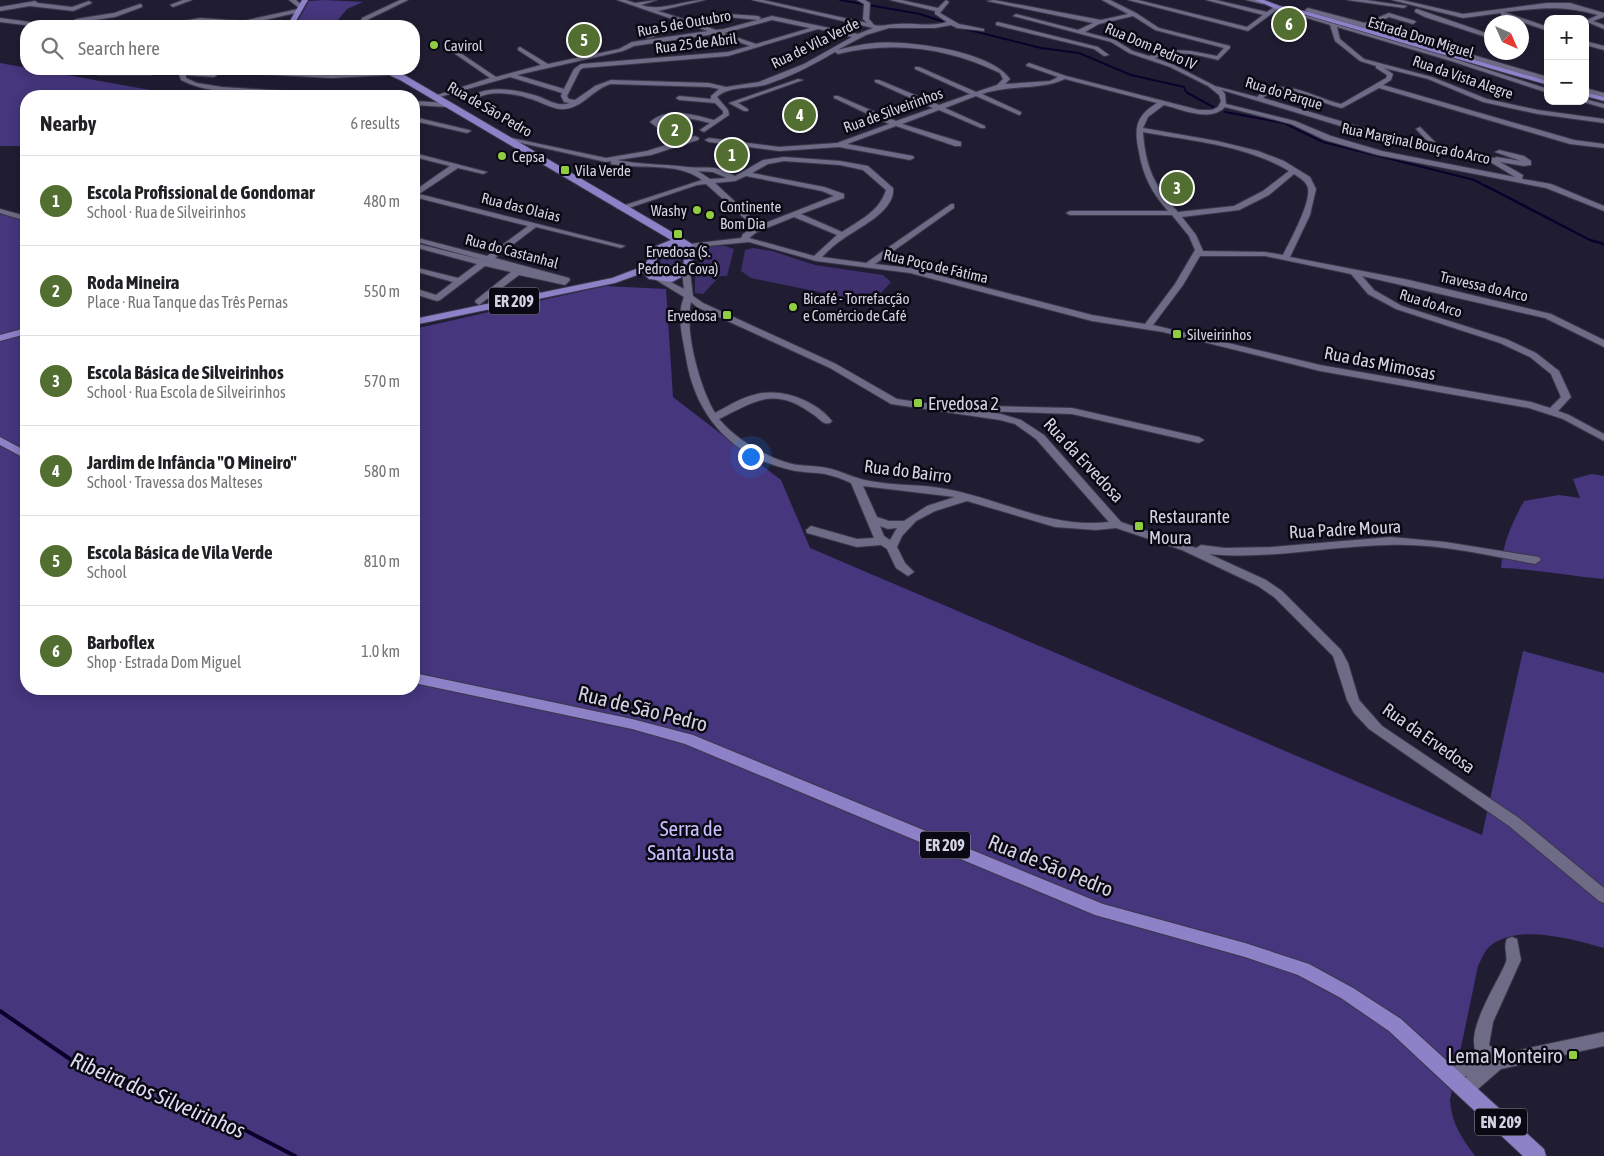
<!DOCTYPE html>
<html lang="en">
<head>
<meta charset="utf-8">
<style>
  body { margin:0; font-family:"Asap Condensed",sans-serif; background:#f6f6f6; color:#202124 }
  .controls { position:absolute; right:15px; top:15px; display:grid; overflow:hidden; border-radius:10px; box-shadow:0 2px 12px #0003 }
  .controls button { width:45px; height:45px; display:grid; place-items:center; padding:0; border:0; border-bottom:1px solid #e0e0e0; background:#fff; color:#202124; font:25px sans-serif }
  .compass { position:absolute; left:1484px; top:15px; width:45px; height:45px; border-radius:50%; background:#fff; box-shadow:0 2px 12px #0003; rotate:135deg }
  .you { position:absolute; left:750px; top:456px; width:18px; height:18px; margin:-12px; border:4px solid #fff; border-radius:50%; background:#1a73e8; box-shadow:0 0 0 8px #1a73e833 }
  .badge { display:grid; place-items:center; width:32px; height:32px; border-radius:50%; background:#526e31; color:#fff; font-size:16px; font-weight:700 }
  .pin { position:absolute; translate:-50% -50%; border:2px solid #fff; box-shadow:0 1px 5px #0006 }
  .list { margin:0; padding:0; list-style:none }
  h2 { display:flex; justify-content:space-between; align-items:center; height:65px; margin:0; padding:0 20px; font-size:21px }
  h2 small { font-size:16px; font-weight:400; color:#757577 }
  .list li { display:grid; grid-template-columns:32px 1fr auto; gap:15px; align-items:center; box-sizing:border-box; height:90px; padding:0 20px; border-top:1px solid #e0e0e0 }
  .list b { display:block; font-size:19px; white-space:nowrap }
  .list p { margin:0; font-size:16px; white-space:nowrap; color:#757577 }
  .list em { font-size:16px; font-style:normal; color:#757577 }
  .icon { flex:none; width:28px; height:28px; fill:none; stroke:currentColor; stroke-width:2; stroke-linecap:round; stroke-linejoin:round }
  .map { position:relative; flex:none; width:1604px; height:1156px; overflow:hidden }
  .search { position:absolute; background:#fff; box-shadow:0 2px 12px #0003; left:20px; top:20px; width:400px; height:55px; display:flex; align-items:center; gap:12px; box-sizing:border-box; padding:0 18px; border-radius:20px; color:#757577; font-size:19px }
  .panel { position:absolute; background:#fff; box-shadow:0 2px 12px #0003; left:20px; top:90px; width:400px; height:605px; border-radius:20px }
  .map>svg:first-child { display:block }
  .green { fill:#3d306c }
  .forest { fill:#45367d }
  .lines { fill:none; stroke-linecap:round; stroke-linejoin:round }
  .stream-far2 { stroke:#0c002b; stroke-width:2 }
  .stream-far1 { stroke:#0c002b; stroke-width:2.5 }
  .stream { stroke:#0c002b; stroke-width:4 }
  .minor-casing { stroke:#3b374a; stroke-width:2 }
  .major-casing { stroke:#3b374a; stroke-width:2 }
  .minor { fill:#6e6b86; fill-rule:evenodd }
  .major { fill:#8d82c8; fill-rule:evenodd }
  .poi-dot { fill:#90cd41; stroke:#0a0913; stroke-width:2 }
  .labels { text-anchor:middle; dominant-baseline:central; stroke-width:5; stroke-linejoin:round; paint-order:stroke }
  .far-street-label { font-size:15px; fill:#d5d3e3; stroke:#0a0913 }
  .far-poi-label { font-size:15px; fill:#d5d3e3; stroke:#0a0913; text-anchor:start }
  .shield { fill:#0a0913; stroke:#9896a5; stroke-width:1 }
  .shield-label { font-size:16px; font-weight:bold; fill:#d5d3e3 }
  .street-label { font-size:18px; fill:#d5d3e3; stroke:#0a0913 }
  .poi-label { font-size:18px; fill:#d5d3e3; stroke:#0a0913; text-anchor:start }
  .near-street-label { font-size:21px; fill:#d5d3e3; stroke:#0a0913 }
  .near-park-label { font-size:21px; fill:#c8c0ff; stroke:#0a0913 }
  .near-poi-label { font-size:21px; fill:#d5d3e3; stroke:#0a0913; text-anchor:end }
  .near-water-label { font-size:22px; font-style:italic; fill:#dddbf0; stroke:#0a0913 }
</style>
</head>
<body>
<div class="map">
<svg width="1604" height="1156" viewBox="0 0 1604 1156">
  <rect width="100%" height="100%" fill="#201d33"/>
  <path class="green" d="M 150,90 L 300,96 L 138,96 Z
    M 711,246 L 725,246 L 734,249 L 727,276 L 720,276 L 703,294 L 695,293 L 695,278 L 703,250 Z
    M 673,247 L 682,248 L 683,251 L 678,271 L 667,275 L 658,274 L 656,269 L 667,249 Z
    M 753,248 L 772,251 L 815,265 L 883,275 L 891,282 L 872,303 L 751,278 L 741,271 L 745,250 Z"/>
  <path class="forest" d="M 324,0 L 363,2 L 347,9 L 333,26 L 295,26 L 309,1 Z
    M 0,63 L 150,90 L 138,96 L 26,96 L 26,146 L 0,146 Z
    M 0,214 L 26,221 L 26,689 L 414,689 L 414,327 L 418,328 L 605,286 L 666,289 L 673,397 L 781,480 L 810,548 L 1482,835 L 1523,651 L 1604,673 L 1604,948 C 1572,939 1518,923 1490,946 C 1485,950 1481,960 1478,966 L 1450,1100 C 1451,1122 1462,1139 1475,1156 L 0,1156 Z
    M 1592,474 L 1604,476 L 1604,579 C 1569,576 1536,569 1501,568 C 1503,542 1512,523 1524,501 L 1559,495 L 1580,498 L 1573,479 Z"/>
  <g class="lines">
    <path class="stream-far2" d="M 840,0 L 920,14 L 947,23
      M 965,29 L 1041,48 L 1079,53 L 1131,75 L 1184,87 L 1186,92 L 1215,108
      M 1225,112 L 1284,123 L 1323,142 L 1474,180 L 1489,188"/>
    <path class="stream-far1" d="M 1486,186 L 1590,240 L 1604,244"/>
    <path class="stream" d="M 0,1011 L 83,1068 L 161,1092 L 239,1127 L 295,1156"/>
    <g class="minor-casing">
      <path id="minor" d="M 183,0 L 192,0 L 173,7 L 170,5 Z
        M 289,0 L 296,0 L 304,7 L 299,8 Z
        M 400,0 L 408,0 L 367,20 L 365,26 L 359,26 L 362,18 Z
        M 617,0 L 626,0 L 635,3 L 657,0 L 641,5 C 661,12 684,0 705,0 L 658,11 L 687,20 L 728,14 L 758,16 L 761,18 L 758,20 L 728,17 L 693,22 L 716,30 L 724,29 L 772,16 L 858,34 L 873,28 L 752,0 L 763,0 L 867,23 L 863,19 L 864,4 L 857,0 L 865,0 L 870,3 L 869,19 L 874,25 C 882,27 889,24 898,24 C 915,23 931,27 947,22 L 935,14 L 935,11 L 890,0 L 901,0 L 938,8 L 946,0 L 949,2 L 940,13 L 959,24 L 984,29 L 984,31 L 957,28 L 951,25 L 935,28 L 889,28 L 866,35 L 837,50 C 850,47 862,44 875,43 C 908,40 991,51 1010,79 L 1005,84 L 1050,81 L 1058,77 L 1027,66 L 1026,65 L 1029,63 L 1066,76 L 1199,110 L 1212,110 L 1218,107 L 1221,101 L 1219,95 L 1208,86 L 1170,67 L 1129,53 L 1111,42 L 1013,16 L 1016,14 L 1078,30 L 1093,23 L 987,1 L 994,0 L 1101,20 L 1128,14 L 1102,0 L 1110,0 L 1136,13 L 1159,28 L 1230,46 L 1230,48 L 1218,60 C 1198,55 1174,49 1155,58 L 1174,65 L 1215,86 L 1257,97 C 1278,73 1317,99 1341,104 L 1386,78 L 1387,75 L 1376,68 L 1376,66 L 1360,61 L 1335,41 L 1330,25 L 1278,9 L 1248,31 L 1128,0 L 1138,0 L 1247,27 L 1263,15 L 1206,0 L 1216,0 L 1267,12 L 1277,5 L 1280,8 L 1455,59 L 1548,89 L 1548,93 L 1451,61 L 1337,27 L 1340,39 L 1364,59 L 1432,77 L 1487,99 L 1538,110 L 1604,119 L 1604,123 L 1538,114 L 1483,102 L 1428,79 L 1384,68 L 1393,74 L 1391,80 L 1383,85 L 1574,140 L 1604,144 L 1604,148 L 1570,144 L 1379,88 L 1342,108 C 1322,104 1279,80 1263,98 L 1407,141 L 1431,145 L 1416,129 L 1420,127 L 1440,147 L 1494,158 L 1497,157 L 1521,161 L 1495,152 L 1499,150 L 1524,156 L 1531,161 L 1531,165 L 1524,166 L 1500,162 L 1523,175 L 1522,179 L 1551,184 L 1604,206 L 1604,211 L 1546,188 L 1378,155 L 1325,140 L 1291,124 L 1225,107 C 1210,123 1181,109 1164,105 L 1148,117 L 1143,128 L 1217,141 L 1258,151 L 1284,161 L 1310,177 L 1316,189 L 1310,215 L 1290,257 L 1409,280 L 1551,314 L 1604,340 L 1604,347 L 1545,318 L 1362,276 L 1374,290 L 1402,306 L 1506,339 L 1536,353 L 1559,371 L 1571,397 L 1558,411 L 1569,415 L 1604,434 L 1604,441 L 1563,419 L 1529,408 L 1320,371 L 1163,332 L 1092,321 L 910,273 L 816,261 L 749,242 L 686,248 L 686,244 L 689,244 L 741,238 L 743,234 L 754,227 L 706,184 L 697,185 L 623,210 L 616,208 L 702,180 C 676,161 641,170 611,164 L 611,161 L 606,162 L 503,139 L 507,137 L 606,158 L 647,151 L 695,136 L 699,138 L 698,140 L 651,155 L 617,160 C 640,165 664,164 687,167 C 708,169 714,164 735,176 L 763,160 L 784,157 L 840,161 L 868,166 L 893,188 C 896,211 858,228 843,239 C 835,244 828,251 822,257 L 866,263 L 951,204 L 954,204 L 954,208 L 875,264 L 910,268 L 1092,315 L 1145,324 L 1175,284 L 1195,250 L 1189,236 L 1172,215 L 1070,215 L 1066,213 L 1070,211 L 1168,211 C 1152,193 1143,176 1139,152 C 1134,129 1135,116 1157,103 L 1065,79 C 1039,91 1009,84 982,94 L 1021,112 L 1021,114 L 1019,115 L 976,96 L 945,108 L 985,126 L 985,128 L 981,128 L 939,110 L 902,124 L 961,142 L 961,146 L 955,146 L 896,126 L 847,144 L 913,156 L 914,158 L 910,160 L 839,147 L 779,151 L 709,142 L 705,140 L 709,138 L 779,147 L 837,143 L 889,124 L 834,98 L 834,96 L 838,96 L 896,121 L 933,108 L 875,82 L 875,80 L 879,80 L 939,105 L 970,94 L 915,69 L 915,67 L 919,67 L 976,92 L 997,85 L 1003,79 L 1000,73 C 949,48 893,40 838,54 L 835,52 C 813,65 790,77 765,85 C 750,89 728,86 717,97 L 728,110 L 729,115 L 704,132 L 700,130 L 710,123 C 692,119 674,113 658,122 L 667,130 L 663,132 L 650,122 C 668,106 694,115 714,120 L 723,114 L 723,111 L 715,103 L 679,100 L 676,98 L 679,96 L 711,99 L 711,96 L 719,89 L 709,87 L 611,84 C 592,89 581,111 560,109 C 551,108 543,103 534,100 C 518,94 484,87 472,103 L 467,102 C 481,82 520,90 540,97 C 550,101 558,107 570,103 L 564,102 L 561,96 L 562,93 L 510,77 L 436,98 L 431,97 L 490,78 L 448,49 L 448,47 L 450,46 L 496,77 L 541,65 L 518,50 L 518,48 L 520,47 L 548,64 L 619,49 L 632,42 L 708,31 L 686,24 L 650,38 L 646,38 L 646,36 L 681,22 ZM 1133,16 L 1155,30 L 1224,48 L 1217,56 L 1191,51 L 1173,50 L 1149,56 L 1133,51 L 1115,40 L 1085,32 L 1099,24 ZM 772,20 L 810,28 L 756,44 L 724,33 ZM 818,29 L 852,37 L 804,64 L 759,82 L 726,87 L 709,83 L 611,80 L 595,86 L 575,100 L 569,99 L 567,96 L 580,70 L 583,68 L 728,56 ZM 715,34 L 750,46 L 728,52 L 581,64 L 574,69 L 564,89 L 517,75 L 623,51 L 634,46 ZM 1222,90 L 1403,145 L 1487,160 L 1515,177 L 1382,151 L 1331,136 L 1295,121 L 1226,104 L 1225,94 ZM 1143,132 C 1191,141 1246,145 1289,171 L 1263,191 L 1234,206 L 1178,212 C 1155,188 1145,166 1143,132 ZM 784,161 L 840,165 L 863,170 L 886,190 C 879,212 860,220 842,232 L 801,214 L 844,198 L 844,194 L 824,187 L 752,173 L 768,164 ZM 698,171 L 713,172 L 727,178 L 710,179 ZM 1294,174 C 1300,178 1306,181 1308,188 C 1311,203 1290,241 1283,255 L 1265,252 L 1203,251 L 1196,235 L 1182,217 L 1239,210 L 1269,195 ZM 746,176 L 822,191 L 834,196 L 760,225 L 715,183 L 735,181 ZM 794,217 L 837,235 L 814,256 L 749,238 L 757,232 ZM 1200,256 L 1265,256 L 1351,274 L 1368,294 L 1396,309 L 1500,343 L 1530,357 L 1551,374 L 1561,397 L 1550,408 L 1531,402 L 1320,365 L 1153,325 L 1183,285 Z
        M 1246,0 L 1261,0 L 1266,2 L 1263,4 Z
        M 1347,0 L 1366,0 L 1407,6 L 1404,8 Z
        M 1392,0 L 1402,0 L 1463,14 L 1547,3 L 1570,3 L 1604,13 L 1604,17 L 1593,21 L 1604,25 L 1604,29 L 1585,21 L 1598,15 C 1562,5 1540,8 1504,12 L 1548,27 L 1548,31 L 1501,15 L 1501,13 L 1463,18 Z
        M 35,1 L 38,3 L 72,7 L 89,1 L 92,3 L 73,11 L 30,6 L 0,11 L 0,7 Z
        M 140,4 L 142,5 L 142,7 L 115,17 L 80,22 L 73,26 L 66,26 L 76,19 L 114,13 Z
        M 1308,8 L 1365,23 L 1389,13 L 1415,21 L 1416,22 L 1413,24 L 1389,17 L 1371,25 L 1548,77 L 1548,81 L 1306,11 L 1305,10 Z
        M 298,9 L 301,11 L 300,12 L 243,25 L 200,22 L 169,26 L 155,26 L 200,18 L 243,21 Z
        M 1417,9 L 1492,35 L 1492,39 L 1425,17 L 1415,12 L 1415,10 Z
        M 0,18 L 45,24 L 48,26 L 33,26 L 0,22 Z
        M 998,22 L 1098,47 L 1109,55 L 1104,56 L 1094,49 L 996,25 L 996,23 Z
        M 1585,41 L 1604,46 L 1604,50 L 1585,45 Z
        M 139,69 L 162,69 L 213,73 L 218,69 L 234,69 L 331,74 L 390,71 L 393,73 L 390,75 L 331,78 L 222,72 L 214,77 L 186,75 L 186,78 L 197,83 L 222,87 L 334,94 L 337,96 C 310,96 283,95 256,93 C 231,92 204,92 181,80 L 179,74 L 154,72 L 153,74 L 151,75 L 98,75 L 95,73 L 98,71 L 143,71 Z
        M 798,79 L 803,80 L 738,103 L 748,109 L 748,111 L 744,111 L 729,103 Z
        M 1585,88 L 1604,93 L 1604,97 L 1585,92 Z
        M 1585,99 L 1604,104 L 1604,108 L 1583,102 Z
        M 414,101 L 447,103 L 450,105 L 447,107 L 414,105 Z
        M 414,117 L 469,130 L 471,131 L 467,133 L 414,121 Z
        M 414,153 L 487,172 L 483,174 L 458,168 L 419,194 L 625,246 L 621,248 L 536,227 L 495,258 L 569,278 L 570,280 L 565,285 L 519,275 L 479,305 L 475,302 L 476,300 L 511,272 L 485,266 L 440,300 L 437,301 L 414,294 L 414,288 L 436,295 L 453,282 L 414,271 L 414,267 L 458,278 L 477,264 L 414,247 L 414,243 L 487,261 L 414,241 L 414,237 L 487,256 L 528,226 L 414,197 L 414,191 L 450,166 L 414,157 Z
        M 0,209 L 26,216 L 26,221 L 0,213 Z
        M 686,269 L 690,272 L 693,296 L 703,303 L 836,364 L 897,399 L 1001,414 L 1021,420 L 1044,435 L 1121,522 L 1196,548 L 1201,545 L 1225,548 L 1272,547 L 1391,537 L 1445,542 L 1539,557 L 1541,560 L 1535,564 C 1487,555 1437,543 1388,545 C 1328,546 1269,560 1209,554 L 1266,580 L 1282,591 L 1341,650 L 1348,663 L 1359,700 L 1382,726 L 1519,818 L 1604,888 L 1604,903 L 1599,901 L 1509,826 L 1369,729 L 1354,713 L 1347,700 L 1333,656 L 1274,597 L 1258,586 L 1182,550 L 1116,528 L 1096,530 L 1055,527 L 967,501 L 935,511 L 916,521 L 902,536 L 897,547 L 905,563 L 914,572 L 908,576 L 896,568 L 887,549 L 881,545 L 857,547 L 807,533 L 806,530 L 811,526 L 857,539 L 874,538 L 851,483 C 843,479 834,476 825,474 C 814,472 803,473 791,470 C 732,457 695,416 686,357 C 683,338 676,316 684,297 L 656,280 L 657,278 L 663,278 L 684,289 L 682,272 ZM 691,302 L 697,307 L 830,368 L 891,404 L 1000,420 L 1015,424 L 1036,439 L 1109,522 C 1051,529 1001,499 946,489 C 921,484 895,486 870,481 C 855,479 842,471 827,468 C 813,465 799,467 785,462 C 761,454 736,439 719,419 C 757,400 775,386 814,415 C 820,419 823,425 830,423 L 832,421 C 816,401 783,388 757,394 C 742,397 728,406 715,413 C 700,388 684,331 691,302 ZM 863,486 L 955,497 L 927,506 L 904,521 L 889,521 L 877,517 ZM 880,526 L 888,529 L 897,528 L 890,540 L 884,536 Z
        M 988,406 L 1072,408 L 1199,437 L 1204,440 L 1199,443 L 1072,414 L 985,411 L 983,409 Z
        M 1512,937 L 1517,939 L 1521,960 L 1493,1022 L 1489,1045 L 1501,1054 L 1604,1032 L 1604,1046 L 1501,1069 L 1471,1095 L 1465,1097 L 1459,1095 L 1457,1089 L 1459,1083 L 1468,1076 L 1448,1081 L 1442,1078 L 1440,1073 L 1442,1068 L 1481,1058 C 1458,1040 1498,983 1506,962 C 1508,955 1503,947 1507,939 Z"/>
    </g>
    <g class="major-casing">
      <path id="major" d="M 302,0 L 308,0 L 293,26 L 287,26 Z
        M 1255,0 L 1264,0 L 1280,6 L 1309,12 L 1548,81 L 1548,85 L 1306,15 L 1276,9 Z
        M 376,69 L 386,69 L 406,76 L 689,242 L 696,248 L 691,272 L 672,282 L 649,279 L 643,273 L 615,283 L 414,325 L 414,319 L 612,278 L 644,266 L 656,246 L 671,240 L 400,80 ZM 673,246 L 686,249 L 682,271 L 671,276 L 655,274 L 652,268 L 662,250 Z
        M 1585,92 L 1604,97 L 1604,101 L 1585,96 Z
        M 26,328 L 26,334 L 0,341 L 0,335 Z
        M 0,437 L 26,451 L 26,459 L 0,445 Z
        M 414,673 L 632,719 L 693,735 L 1103,904 L 1245,943 L 1309,964 L 1353,988 L 1401,1019 L 1544,1149 L 1546,1156 L 1523,1156 L 1389,1031 L 1341,998 L 1298,975 L 1245,957 L 1095,915 L 685,744 L 632,729 L 414,683 Z"/>
    </g>
    <use href="#minor" class="minor"/>
    <use href="#major" class="major"/>
  </g>
  <g class="poi-dot">
    <circle cx="434" cy="45" r="5"/>
    <circle cx="502" cy="156" r="5"/>
    <rect x="560" y="165" width="10" height="10" rx="2.5"/>
    <circle cx="697" cy="210" r="5"/>
    <circle cx="710" cy="215" r="5"/>
    <rect x="673" y="229" width="10" height="10" rx="2.5"/>
    <circle cx="793" cy="307" r="5"/>
    <rect x="722" y="310" width="10" height="10" rx="2.5"/>
    <rect x="1172" y="329" width="10" height="10" rx="2.5"/>
    <rect x="913" y="398" width="10" height="10" rx="2.5"/>
    <rect x="1134" y="521" width="10" height="10" rx="2.5"/>
    <rect x="1568" y="1050" width="10" height="10" rx="2.5"/>
  </g>
  <g class="labels">
    <g class="far-street-label">
      <text transform="translate(684 23) rotate(-10)">Rua 5 de Outubro</text>
      <text transform="translate(1421 37) rotate(17)">Estrada Dom Miguel</text>
      <text transform="translate(696 43) rotate(-7)">Rua 25 de Abril</text>
      <text transform="translate(815 43) rotate(-26)">Rua de Vila Verde</text>
      <text transform="translate(1151 46) rotate(23)">Rua Dom Pedro IV</text>
      <text transform="translate(1463 77) rotate(19)">Rua da Vista Alegre</text>
      <text transform="translate(1284 93) rotate(17)">Rua do Parque</text>
      <text transform="translate(490 109) rotate(30)">Rua de São Pedro</text>
      <text transform="translate(893 110) rotate(-20)">Rua de Silveirinhos</text>
      <text transform="translate(1416 143) rotate(12)">Rua Marginal Bouça do Arco</text>
      <text transform="translate(521 207) rotate(14)">Rua das Olaias</text>
      <text transform="translate(512 251) rotate(15)">Rua do Castanhal</text>
      <text transform="translate(936 266) rotate(13)">Rua Poço de Fátima</text>
      <text transform="translate(1484 286) rotate(13)">Travessa do Arco</text>
      <text transform="translate(1431 303) rotate(17)">Rua do Arco</text>
    </g>
    <g class="far-poi-label">
      <text x="444" y="45">Cavirol</text>
      <text x="512" y="156">Cepsa</text>
      <text x="575" y="170">Vila Verde</text>
      <text x="720" y="206">Continente<tspan x="720" dy="17">Bom Dia</tspan></text>
      <text x="687" y="210" text-anchor="end">Washy</text>
      <text x="678" y="251" text-anchor="middle">Ervedosa (S.<tspan x="678" dy="17">Pedro da Cova)</tspan></text>
      <text x="803" y="298">Bicafé - Torrefacção<tspan x="803" dy="17">e Comércio de Café</tspan></text>
      <text x="717" y="315" text-anchor="end">Ervedosa</text>
      <text x="1187" y="334">Silveirinhos</text>
    </g>
    <g class="shield">
      <rect x="489" y="287.5" width="50" height="27" rx="4"/>
      <rect x="920" y="831.5" width="50" height="27" rx="4"/>
      <rect x="1475" y="1108.5" width="52" height="27" rx="4"/>
    </g>
    <g class="shield-label">
      <text x="514" y="301">ER 209</text>
      <text x="945" y="845">ER 209</text>
      <text x="1501" y="1122">EN 209</text>
    </g>
    <g class="street-label">
      <text transform="translate(1380 363) rotate(11)">Rua das Mimosas</text>
      <text transform="translate(1084 460) rotate(47)">Rua da Ervedosa</text>
      <text transform="translate(908 471) rotate(7)">Rua do Bairro</text>
      <text transform="translate(1345 529) rotate(-3)">Rua Padre Moura</text>
      <text transform="translate(1429 738) rotate(35)">Rua da Ervedosa</text>
    </g>
    <g class="poi-label">
      <text x="928" y="403">Ervedosa 2</text>
      <text x="1149" y="516">Restaurante<tspan x="1149" dy="21">Moura</tspan></text>
    </g>
    <g class="near-street-label">
      <text transform="translate(643 708) rotate(14)">Rua de São Pedro</text>
      <text transform="translate(1051 865) rotate(22)">Rua de São Pedro</text>
    </g>
    <g class="near-park-label">
      <text x="691" y="828">Serra de<tspan x="691" dy="24">Santa Justa</tspan></text>
    </g>
    <g class="near-poi-label">
      <text x="1563" y="1055">Lema Monteiro</text>
    </g>
    <g class="near-water-label">
      <text transform="translate(158 1095) rotate(23)">Ribeira dos Silveirinhos</text>
    </g>
  </g>
</svg>
<div class="controls">
<button>+</button>
<button>−</button>
</div>
<svg class="compass" viewBox="-18 -18 36 36"><path d="M0-13l5 13h-10z" fill="#e53935"/><path d="M0 13l5-13h-10z" fill="#757577"/></svg>
<div class="you"></div>
<div class="pin badge" style="left:732px;top:155px">1</div>
<div class="pin badge" style="left:675px;top:130px">2</div>
<div class="pin badge" style="left:1177px;top:188px">3</div>
<div class="pin badge" style="left:800px;top:115px">4</div>
<div class="pin badge" style="left:584px;top:40px">5</div>
<div class="pin badge" style="left:1289px;top:24px">6</div>
<div class="search"><svg class="icon" aria-label="search" viewBox="0 0 24 24"><circle cx="10" cy="10" r="6"/><path d="M15 15l6 6"/></svg>Search here</div>
<section class="panel">
<h2>Nearby<small>6 results</small></h2>
<ul class="list">
<li><span class="badge">1</span><div><b>Escola Profissional de Gondomar</b><p>School · Rua de Silveirinhos</p></div><em>480 m</em></li>
<li><span class="badge">2</span><div><b>Roda Mineira</b><p>Place · Rua Tanque das Três Pernas</p></div><em>550 m</em></li>
<li><span class="badge">3</span><div><b>Escola Básica de Silveirinhos</b><p>School · Rua Escola de Silveirinhos</p></div><em>570 m</em></li>
<li><span class="badge">4</span><div><b>Jardim de Infância &quot;O Mineiro&quot;</b><p>School · Travessa dos Malteses</p></div><em>580 m</em></li>
<li><span class="badge">5</span><div><b>Escola Básica de Vila Verde</b><p>School</p></div><em>810 m</em></li>
<li><span class="badge">6</span><div><b>Barboflex</b><p>Shop · Estrada Dom Miguel</p></div><em>1.0 km</em></li>
</ul>
</section>
</div>
</body>
</html>
